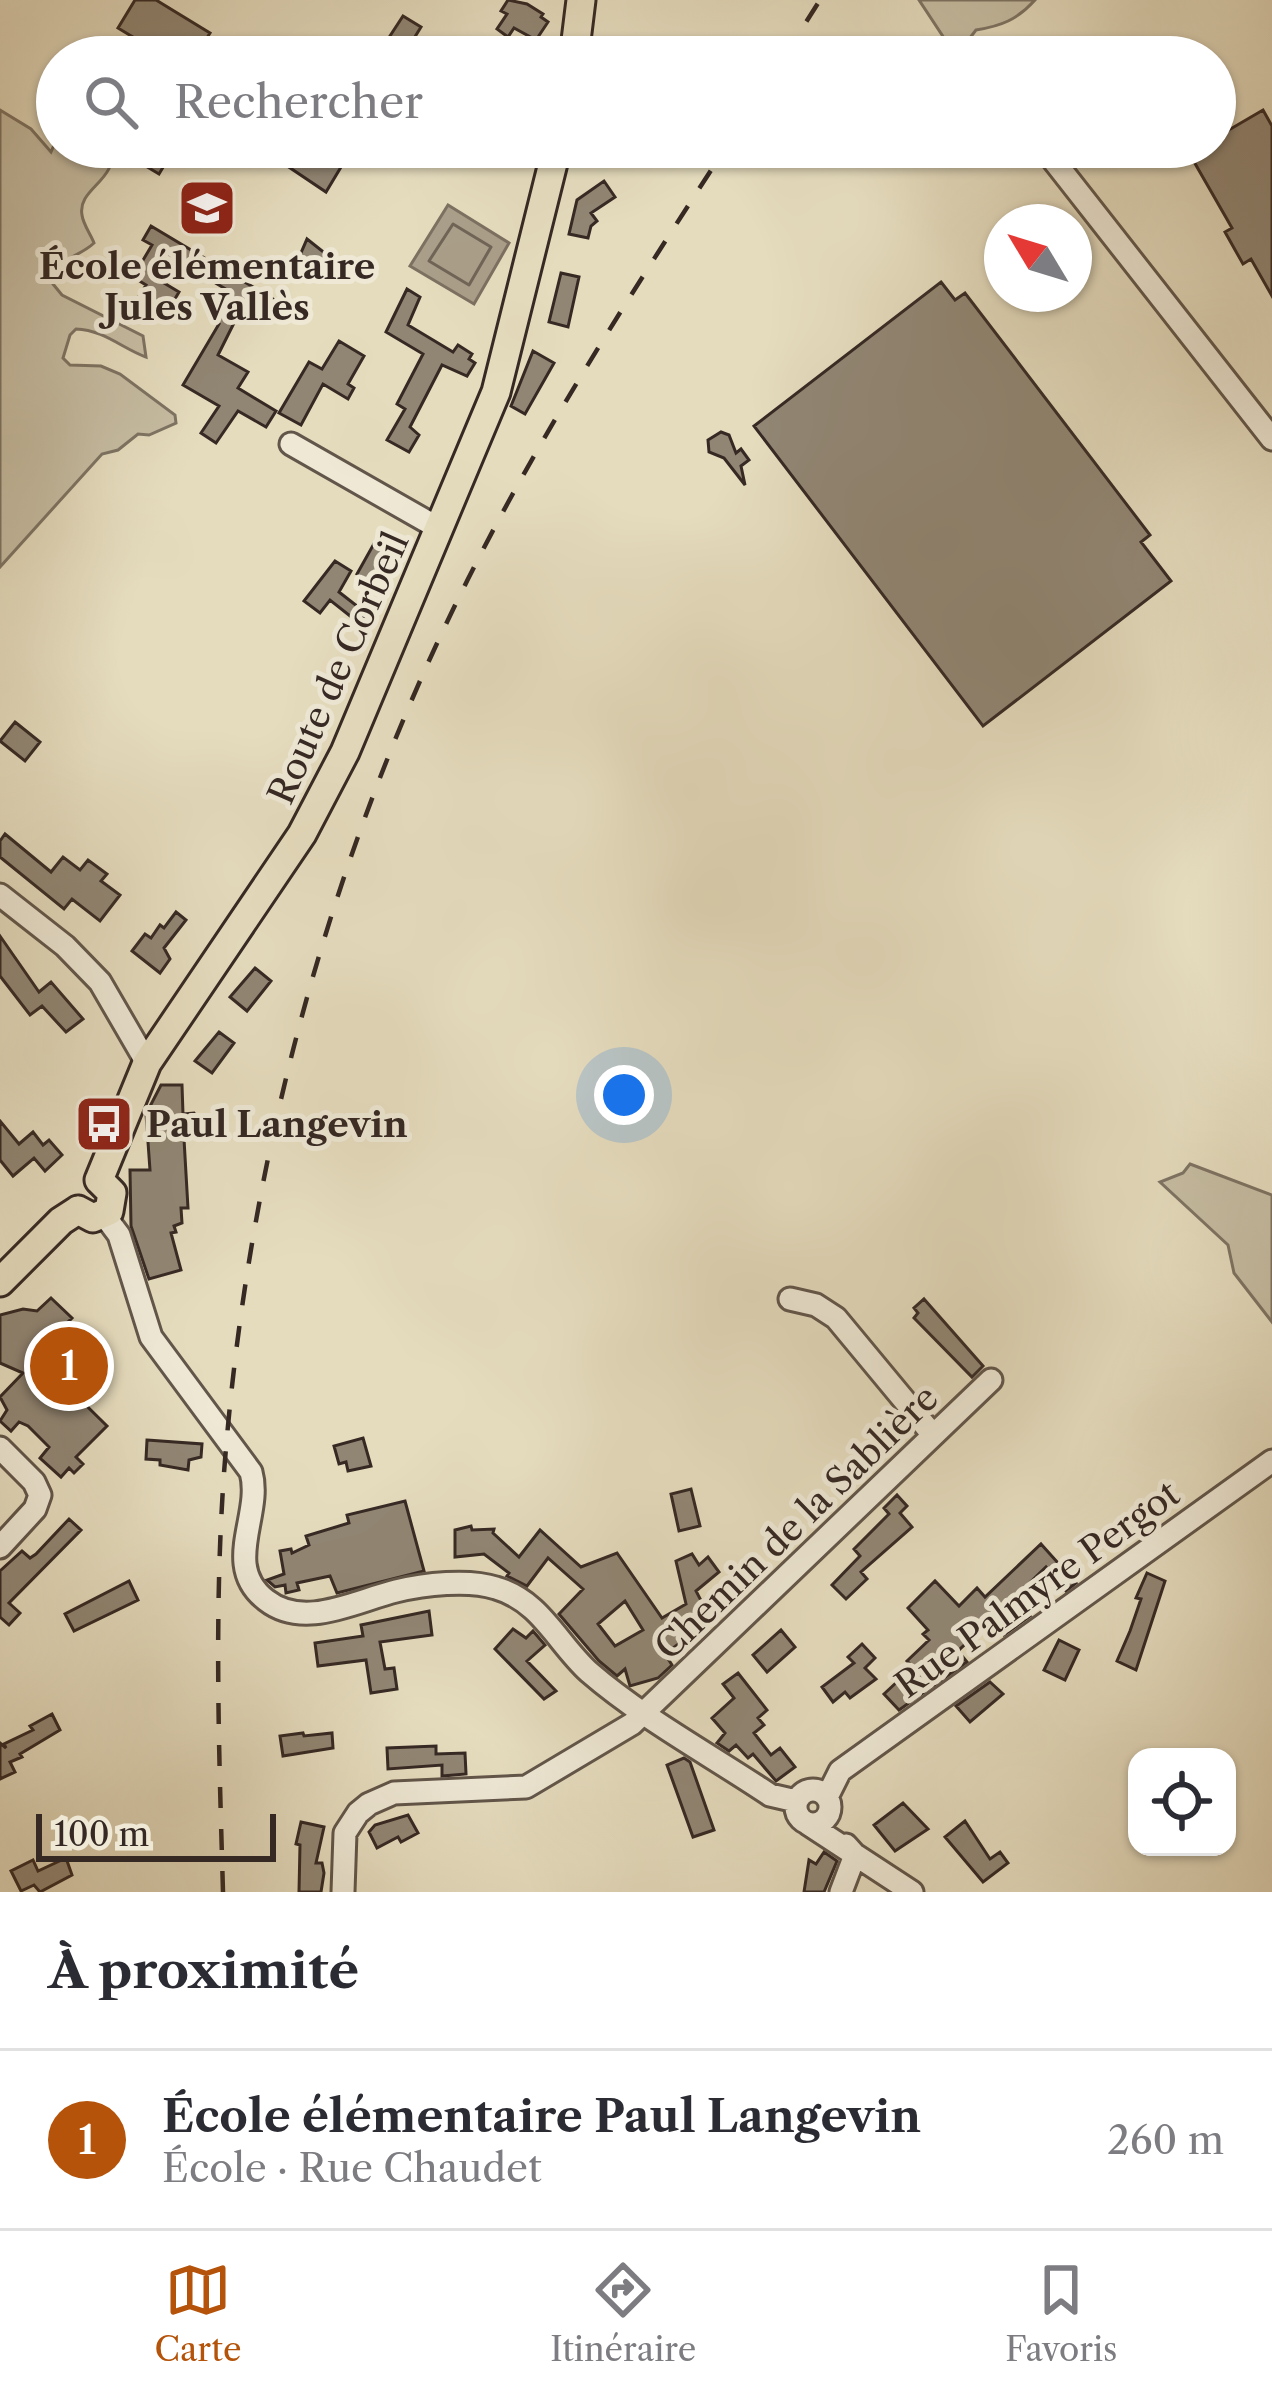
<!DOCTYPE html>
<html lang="fr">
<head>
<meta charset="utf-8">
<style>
  body { margin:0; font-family:"Libre Caslon Text",serif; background:#f7f7f7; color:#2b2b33 }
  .controls { position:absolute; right:36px; bottom:36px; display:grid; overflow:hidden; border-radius:24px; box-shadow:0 3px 9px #0004 }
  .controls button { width:108px; height:108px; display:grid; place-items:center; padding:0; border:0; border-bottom:3px solid #e1e1e2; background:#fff; color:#2b2b33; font:60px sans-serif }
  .compass { position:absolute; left:984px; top:204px; width:108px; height:108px; border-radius:50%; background:#fff; box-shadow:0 3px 9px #0004; rotate:308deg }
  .scale { position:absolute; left:36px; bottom:30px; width:240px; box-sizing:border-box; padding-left:12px; border:6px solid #362924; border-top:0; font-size:33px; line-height:42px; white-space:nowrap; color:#362924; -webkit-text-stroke:9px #eee8d5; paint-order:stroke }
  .you { position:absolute; left:624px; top:1095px; width:42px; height:42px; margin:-30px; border:9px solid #fff; border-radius:50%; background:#1a73e8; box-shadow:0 0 0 18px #1a73e833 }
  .badge { display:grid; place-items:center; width:78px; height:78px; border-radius:50%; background:#b45309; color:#fff; font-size:39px; font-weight:700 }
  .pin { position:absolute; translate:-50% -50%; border:6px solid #fff; box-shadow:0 3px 12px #0006 }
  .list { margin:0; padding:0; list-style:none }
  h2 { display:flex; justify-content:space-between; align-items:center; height:156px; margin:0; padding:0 48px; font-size:51px }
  h2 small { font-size:39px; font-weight:400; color:#7c7c81 }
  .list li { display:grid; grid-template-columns:78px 1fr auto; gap:36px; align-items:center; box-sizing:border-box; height:180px; padding:0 48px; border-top:3px solid #e1e1e2 }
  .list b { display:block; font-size:45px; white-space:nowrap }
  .list p { margin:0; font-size:39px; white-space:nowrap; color:#7c7c81 }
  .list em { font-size:39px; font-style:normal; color:#7c7c81 }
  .icon { flex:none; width:66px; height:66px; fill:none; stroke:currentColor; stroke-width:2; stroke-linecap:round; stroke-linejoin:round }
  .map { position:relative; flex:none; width:1272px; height:1892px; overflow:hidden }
  .search { position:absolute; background:#fff; box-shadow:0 3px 9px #0004; left:36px; right:36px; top:36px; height:132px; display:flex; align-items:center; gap:30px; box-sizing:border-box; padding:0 42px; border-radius:66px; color:#7c7c81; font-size:45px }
  .sheet { height:336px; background:#fff }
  nav { display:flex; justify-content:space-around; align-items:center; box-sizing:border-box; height:168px; border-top:3px solid #e1e1e2; background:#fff; font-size:33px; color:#7c7c81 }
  nav a { display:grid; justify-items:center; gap:6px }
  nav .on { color:#b45309 }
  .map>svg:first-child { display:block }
  .green { fill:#c7bea4; stroke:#7e7464; stroke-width:3 }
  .water { fill:#aa9f8a; stroke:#7c7061; stroke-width:3 }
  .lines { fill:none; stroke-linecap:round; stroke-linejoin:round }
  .shore { stroke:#706457; stroke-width:3 }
  .building { fill:#918674; stroke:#362924; stroke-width:3; fill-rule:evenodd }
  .minor-casing { stroke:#62564a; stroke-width:27 }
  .major-casing { stroke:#362924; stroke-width:33 }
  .minor { stroke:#eee8d5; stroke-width:21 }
  .major { stroke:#e5dcbe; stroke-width:27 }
  .rail { stroke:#362924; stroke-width:4.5; stroke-dasharray:21 21; stroke-linecap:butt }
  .labels { text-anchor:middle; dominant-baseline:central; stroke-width:10; stroke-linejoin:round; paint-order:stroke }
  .poi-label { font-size:36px; font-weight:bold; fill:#362924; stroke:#eee8d5 }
  .street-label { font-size:36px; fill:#362924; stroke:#eee8d5 }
</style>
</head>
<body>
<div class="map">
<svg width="1272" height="1892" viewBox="0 0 1272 1892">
  <rect width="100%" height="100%" fill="#e5dcbe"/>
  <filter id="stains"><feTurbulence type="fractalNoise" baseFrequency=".00167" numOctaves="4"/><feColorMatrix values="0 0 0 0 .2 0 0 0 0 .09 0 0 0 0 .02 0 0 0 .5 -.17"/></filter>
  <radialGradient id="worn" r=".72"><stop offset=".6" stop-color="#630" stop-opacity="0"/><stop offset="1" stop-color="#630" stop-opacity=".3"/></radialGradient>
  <path class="green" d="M 919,0 L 1035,0 C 1017,20 1001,26 976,30 L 960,51 L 950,47 Z
    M 0,110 L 31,129 L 51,152 L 57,138 L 57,147 L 111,147 C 119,181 77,188 82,215 C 83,224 91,235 94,243 C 77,259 60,254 53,284 L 62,295 L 143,336 L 146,357 C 123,349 104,330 76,329 L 70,335 L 63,358 L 70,365 L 101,366 L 120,374 L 175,415 L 176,423 L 149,435 L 138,434 L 118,450 L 102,454 L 0,567 Z
    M 1190,1164 L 1272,1195 L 1272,1322 L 1234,1273 L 1228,1245 L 1160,1182 L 1183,1173 Z"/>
  <path class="water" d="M 448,205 L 509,243 L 474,304 L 410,266 Z"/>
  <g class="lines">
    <path class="shore" d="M 453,224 L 491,247 L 469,285 L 429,261 Z"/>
  </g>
  <path class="building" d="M 135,0 L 156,0 L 210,33 L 195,57 L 166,57 L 118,28 Z
    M 508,0 L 527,4 L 543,14 L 541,17 L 548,22 L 536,40 L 514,28 L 508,37 L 497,29 L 507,14 L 501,11 Z
    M 403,16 L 421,27 L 413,40 L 422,45 L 416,56 L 388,39 Z
    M 1263,110 L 1272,126 L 1272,296 L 1251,259 L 1243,264 L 1225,232 L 1232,228 L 1189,153 L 1200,147 L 1215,147 L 1215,138 Z
    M 114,147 L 159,147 L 171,154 L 159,174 Z
    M 259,147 L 353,147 L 326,192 Z
    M 604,181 L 615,197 L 591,213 L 597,221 L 591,226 L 588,238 L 569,234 L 577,200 Z
    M 151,226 L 283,305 L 274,319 L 245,301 L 218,355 L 248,372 L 238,388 L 276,411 L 266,427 L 238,411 L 216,443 L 201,433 L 219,406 L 183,385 L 219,324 L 212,319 L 229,291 L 173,258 L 159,280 L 179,292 L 166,314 L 138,298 L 146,285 L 133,277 L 152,245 L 143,240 Z
    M 307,239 L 331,258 L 327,265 L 317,267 L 310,279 L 294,269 Z
    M 561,273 L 579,277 L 568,327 L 549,322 Z
    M 941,282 L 955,300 L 965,293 L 1150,535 L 1141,542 L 1171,581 L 983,726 L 754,426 Z
    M 407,289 L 420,297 L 408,325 L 453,352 L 458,345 L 472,354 L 469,359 L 475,363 L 467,376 L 442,365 L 410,427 L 419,435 L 409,452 L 387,440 L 405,409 L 397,404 L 423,354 L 386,332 Z
    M 339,341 L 364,356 L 348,384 L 354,388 L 348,399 L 323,384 L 301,425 L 279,413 L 309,362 L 322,369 Z
    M 533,351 L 554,363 L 525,414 L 511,406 Z
    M 721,432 L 729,435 L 736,453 L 741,449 L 749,460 L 741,466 L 745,485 L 724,458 L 709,452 L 708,440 Z
    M 376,540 L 393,550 L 387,569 L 376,585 L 357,574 Z
    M 335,561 L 351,571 L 339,592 L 366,613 L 359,623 L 330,600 L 320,613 L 304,601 Z
    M 15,722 L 40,742 L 25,761 L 0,741 Z
    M 5,834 L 51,872 L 63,857 L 80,870 L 88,860 L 107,874 L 101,881 L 120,895 L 100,921 L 72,899 L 64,909 L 0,857 L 0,841 Z
    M 176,912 L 186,920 L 164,948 L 170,959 L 160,973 L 132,951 L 145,934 L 151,938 L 160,925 L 164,928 Z
    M 0,936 L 39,992 L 51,982 L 83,1019 L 66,1032 L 42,1006 L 30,1015 L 0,976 Z
    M 255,968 L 271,981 L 247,1011 L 230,997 Z
    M 219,1032 L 234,1043 L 212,1073 L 195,1061 Z
    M 161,1085 L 182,1085 L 183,1114 L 194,1113 L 196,1116 L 196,1138 L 184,1139 L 188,1208 L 181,1208 L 182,1223 L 174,1226 L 176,1232 L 171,1233 L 181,1270 L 149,1279 L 131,1226 L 130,1170 L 150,1170 L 146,1114 Z
    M 0,1121 L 19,1144 L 33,1132 L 43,1145 L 49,1140 L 62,1155 L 45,1171 L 34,1158 L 13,1176 L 0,1160 Z
    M 51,1298 L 72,1318 L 35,1355 L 107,1426 L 76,1457 L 83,1464 L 74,1473 L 69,1468 L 61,1477 L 40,1458 L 49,1447 L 28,1426 L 19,1422 L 11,1431 L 0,1421 L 7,1410 L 0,1397 L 23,1373 L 0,1363 L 0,1315 L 23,1309 L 37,1311 Z
    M 924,1299 L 983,1366 L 972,1377 L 914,1318 L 918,1313 L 914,1308 Z
    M 363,1438 L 371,1466 L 348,1471 L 346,1462 L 339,1464 L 334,1446 Z
    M 147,1440 L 202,1444 L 201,1457 L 189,1460 L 188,1470 L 160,1465 L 160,1460 L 146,1459 Z
    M 691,1489 L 700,1526 L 679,1531 L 671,1494 Z
    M 897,1495 L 907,1506 L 900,1513 L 912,1527 L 861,1572 L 867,1579 L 846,1599 L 832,1585 L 860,1556 L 854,1549 L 889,1514 L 884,1508 Z
    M 405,1501 L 424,1571 L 337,1593 L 330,1576 L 297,1583 L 299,1590 L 286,1593 L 285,1585 L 275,1587 L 267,1580 L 284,1574 L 280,1551 L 291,1549 L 292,1553 L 309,1545 L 306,1536 L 349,1523 L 347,1515 Z
    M 69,1519 L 81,1530 L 9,1603 L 20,1613 L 9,1625 L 0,1617 L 0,1571 L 22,1551 L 30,1558 L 36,1554 Z
    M 471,1526 L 472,1530 L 494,1529 L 493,1533 L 519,1557 L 540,1530 L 581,1567 L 617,1553 L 662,1618 L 686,1604 L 676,1561 L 692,1554 L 699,1565 L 708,1557 L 719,1572 L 696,1591 L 708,1614 L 698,1623 L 701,1627 L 665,1654 L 672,1665 L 658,1678 L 630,1686 L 625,1669 L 617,1676 L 599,1661 L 559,1614 L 583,1589 L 548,1558 L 527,1586 L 507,1576 L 509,1573 L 484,1554 L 455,1557 L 455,1530 ZM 625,1601 L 643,1630 L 615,1646 L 598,1624 Z
    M 1041,1544 L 1076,1583 L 1066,1591 L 1046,1567 L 1014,1598 L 1030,1616 L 1004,1635 L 991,1620 L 958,1651 L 967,1662 L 899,1710 L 884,1694 L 913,1667 L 907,1661 L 929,1640 L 923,1634 L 928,1630 L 908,1608 L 935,1581 L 959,1606 L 977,1588 L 985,1597 Z
    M 1147,1573 L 1165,1581 L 1136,1670 L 1117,1661 L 1130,1631 L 1141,1599 L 1136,1598 Z
    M 129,1581 L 138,1600 L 74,1631 L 65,1614 Z
    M 429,1611 L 432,1635 L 380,1642 L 385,1669 L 394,1668 L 397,1689 L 371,1693 L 366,1660 L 318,1666 L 315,1643 L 363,1636 L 361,1625 Z
    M 513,1629 L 526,1638 L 533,1631 L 545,1645 L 527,1661 L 556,1691 L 544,1699 L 495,1649 Z
    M 781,1630 L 795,1647 L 767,1672 L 753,1655 Z
    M 1059,1640 L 1079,1650 L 1065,1680 L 1044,1670 Z
    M 862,1644 L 875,1658 L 865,1668 L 876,1679 L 850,1698 L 845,1692 L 833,1702 L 822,1687 L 854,1663 L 848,1657 Z
    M 738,1673 L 767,1710 L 758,1718 L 764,1725 L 754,1733 L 771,1755 L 780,1748 L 795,1767 L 776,1781 L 753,1754 L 748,1758 L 736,1745 L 729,1751 L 717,1743 L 725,1733 L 712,1718 L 734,1698 L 723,1684 Z
    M 990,1682 L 1003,1694 L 970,1722 L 956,1706 Z
    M 52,1714 L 60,1730 L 20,1754 L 22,1757 L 10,1762 L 15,1772 L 0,1779 L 0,1743 L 6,1748 L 4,1744 L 33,1730 L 30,1726 Z
    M 303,1733 L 304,1736 L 332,1733 L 333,1748 L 283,1756 L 280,1736 Z
    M 436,1746 L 436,1754 L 465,1753 L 466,1774 L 442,1776 L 442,1765 L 388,1769 L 387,1748 Z
    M 684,1758 L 690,1762 L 714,1830 L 693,1837 L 667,1765 Z
    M 903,1803 L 928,1829 L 895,1851 L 874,1825 Z
    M 408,1815 L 418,1833 L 401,1842 L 398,1837 L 377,1848 L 369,1832 L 375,1825 Z
    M 965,1821 L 990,1859 L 1000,1852 L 1008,1863 L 983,1882 L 945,1837 Z
    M 301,1822 L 324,1827 L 316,1863 L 322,1863 L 324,1873 L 321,1892 L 299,1892 L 300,1845 L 296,1844 Z
    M 824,1852 L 837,1861 L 824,1892 L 804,1892 L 809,1860 L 816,1864 Z
    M 66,1858 L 72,1875 L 40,1892 L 34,1885 L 21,1891 L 11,1871 L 33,1860 L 38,1871 Z"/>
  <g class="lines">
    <g class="minor-casing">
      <path id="minor" d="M 1043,147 L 1272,439
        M 291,444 L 440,529
        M 0,895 L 65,946 L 100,982 L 147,1063
        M 104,1215 L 119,1235 L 151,1337 L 251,1472 C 263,1515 221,1565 266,1600 C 304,1630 355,1601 396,1591 C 424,1584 469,1579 496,1588 C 541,1601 557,1643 589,1672 C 642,1718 712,1756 770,1795 L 796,1801
        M 790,1299 L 816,1305 L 836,1318 L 933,1435
        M 0,1448 L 34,1482 L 40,1495 L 35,1509 L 0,1547
        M796 1807a17 17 0 1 1 34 0a17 17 0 1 1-34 0Z
        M 827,1797 L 840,1771 L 1272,1461
        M 808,1824 L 912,1892
        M 343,1892 L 345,1833 L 358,1813 L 369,1804 L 394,1793 L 526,1787 L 632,1724 L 991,1380
        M 841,1892 L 855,1855 L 846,1845"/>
    </g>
    <g class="major-casing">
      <path id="major" d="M 574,57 L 581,0
        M 99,1180 L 147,1063 L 302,834 L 345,752 L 496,392 L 557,147
        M 78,1210 L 93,1218 L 109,1211 L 112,1193 L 99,1180
        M 0,1282 L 61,1221 L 78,1210"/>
    </g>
    <use href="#minor" class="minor"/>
    <use href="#major" class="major"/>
    <path class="rail" d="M 784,57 L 820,0
      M 223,1892 C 219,1752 214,1612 224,1473 C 247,1164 329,856 468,579 C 543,429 635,288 726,147"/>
  </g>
  <defs>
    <g id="school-square" transform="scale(3)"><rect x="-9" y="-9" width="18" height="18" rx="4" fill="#8f2418" stroke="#eee8d5"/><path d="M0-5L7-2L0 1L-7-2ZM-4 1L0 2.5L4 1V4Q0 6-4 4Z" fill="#fff"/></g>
    <g id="bus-square" transform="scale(3)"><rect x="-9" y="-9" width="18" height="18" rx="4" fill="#8f2418" stroke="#eee8d5"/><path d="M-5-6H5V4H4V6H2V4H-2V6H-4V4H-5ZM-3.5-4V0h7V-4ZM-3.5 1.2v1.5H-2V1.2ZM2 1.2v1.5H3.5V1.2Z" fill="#fff"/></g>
  </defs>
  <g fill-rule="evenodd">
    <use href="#school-square" x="207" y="208"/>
    <use href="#bus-square" x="104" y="1124"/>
  </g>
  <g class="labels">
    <g class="poi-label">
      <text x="207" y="266">École élémentaire<tspan x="207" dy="41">Jules Vallès</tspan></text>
      <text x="146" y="1124" text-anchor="start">Paul Langevin</text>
    </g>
    <g class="street-label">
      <text transform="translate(338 668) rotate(-66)">Route de Corbeil</text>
      <text transform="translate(796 1522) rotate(-44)">Chemin de la Sablière</text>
      <text transform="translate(1037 1589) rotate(-36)">Rue Palmyre Pergot</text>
    </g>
  </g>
  <rect width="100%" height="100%" filter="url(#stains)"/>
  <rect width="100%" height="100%" fill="url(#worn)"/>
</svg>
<div class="controls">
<button><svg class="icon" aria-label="locate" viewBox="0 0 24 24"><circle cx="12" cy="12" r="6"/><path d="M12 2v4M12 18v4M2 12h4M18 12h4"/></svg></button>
</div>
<svg class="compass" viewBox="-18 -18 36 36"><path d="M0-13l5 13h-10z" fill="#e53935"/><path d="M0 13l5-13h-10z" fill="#7c7c81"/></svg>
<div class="scale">100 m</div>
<div class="you"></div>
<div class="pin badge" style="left:69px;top:1366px">1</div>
<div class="search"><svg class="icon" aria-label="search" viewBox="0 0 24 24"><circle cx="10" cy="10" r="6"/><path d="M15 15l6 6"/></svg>Rechercher</div>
</div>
<section class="sheet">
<h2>À proximité<small></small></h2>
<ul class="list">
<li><span class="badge">1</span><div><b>École élémentaire Paul Langevin</b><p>École · Rue Chaudet</p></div><em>260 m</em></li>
</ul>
</section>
<nav>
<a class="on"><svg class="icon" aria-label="map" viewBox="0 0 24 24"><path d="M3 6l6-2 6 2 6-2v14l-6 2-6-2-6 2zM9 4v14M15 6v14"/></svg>Carte</a>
<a><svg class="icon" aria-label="directions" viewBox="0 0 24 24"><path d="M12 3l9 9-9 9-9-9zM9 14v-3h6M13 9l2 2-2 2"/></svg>Itinéraire</a>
<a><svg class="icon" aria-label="saved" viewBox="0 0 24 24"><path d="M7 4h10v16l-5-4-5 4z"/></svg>Favoris</a>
</nav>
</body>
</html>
